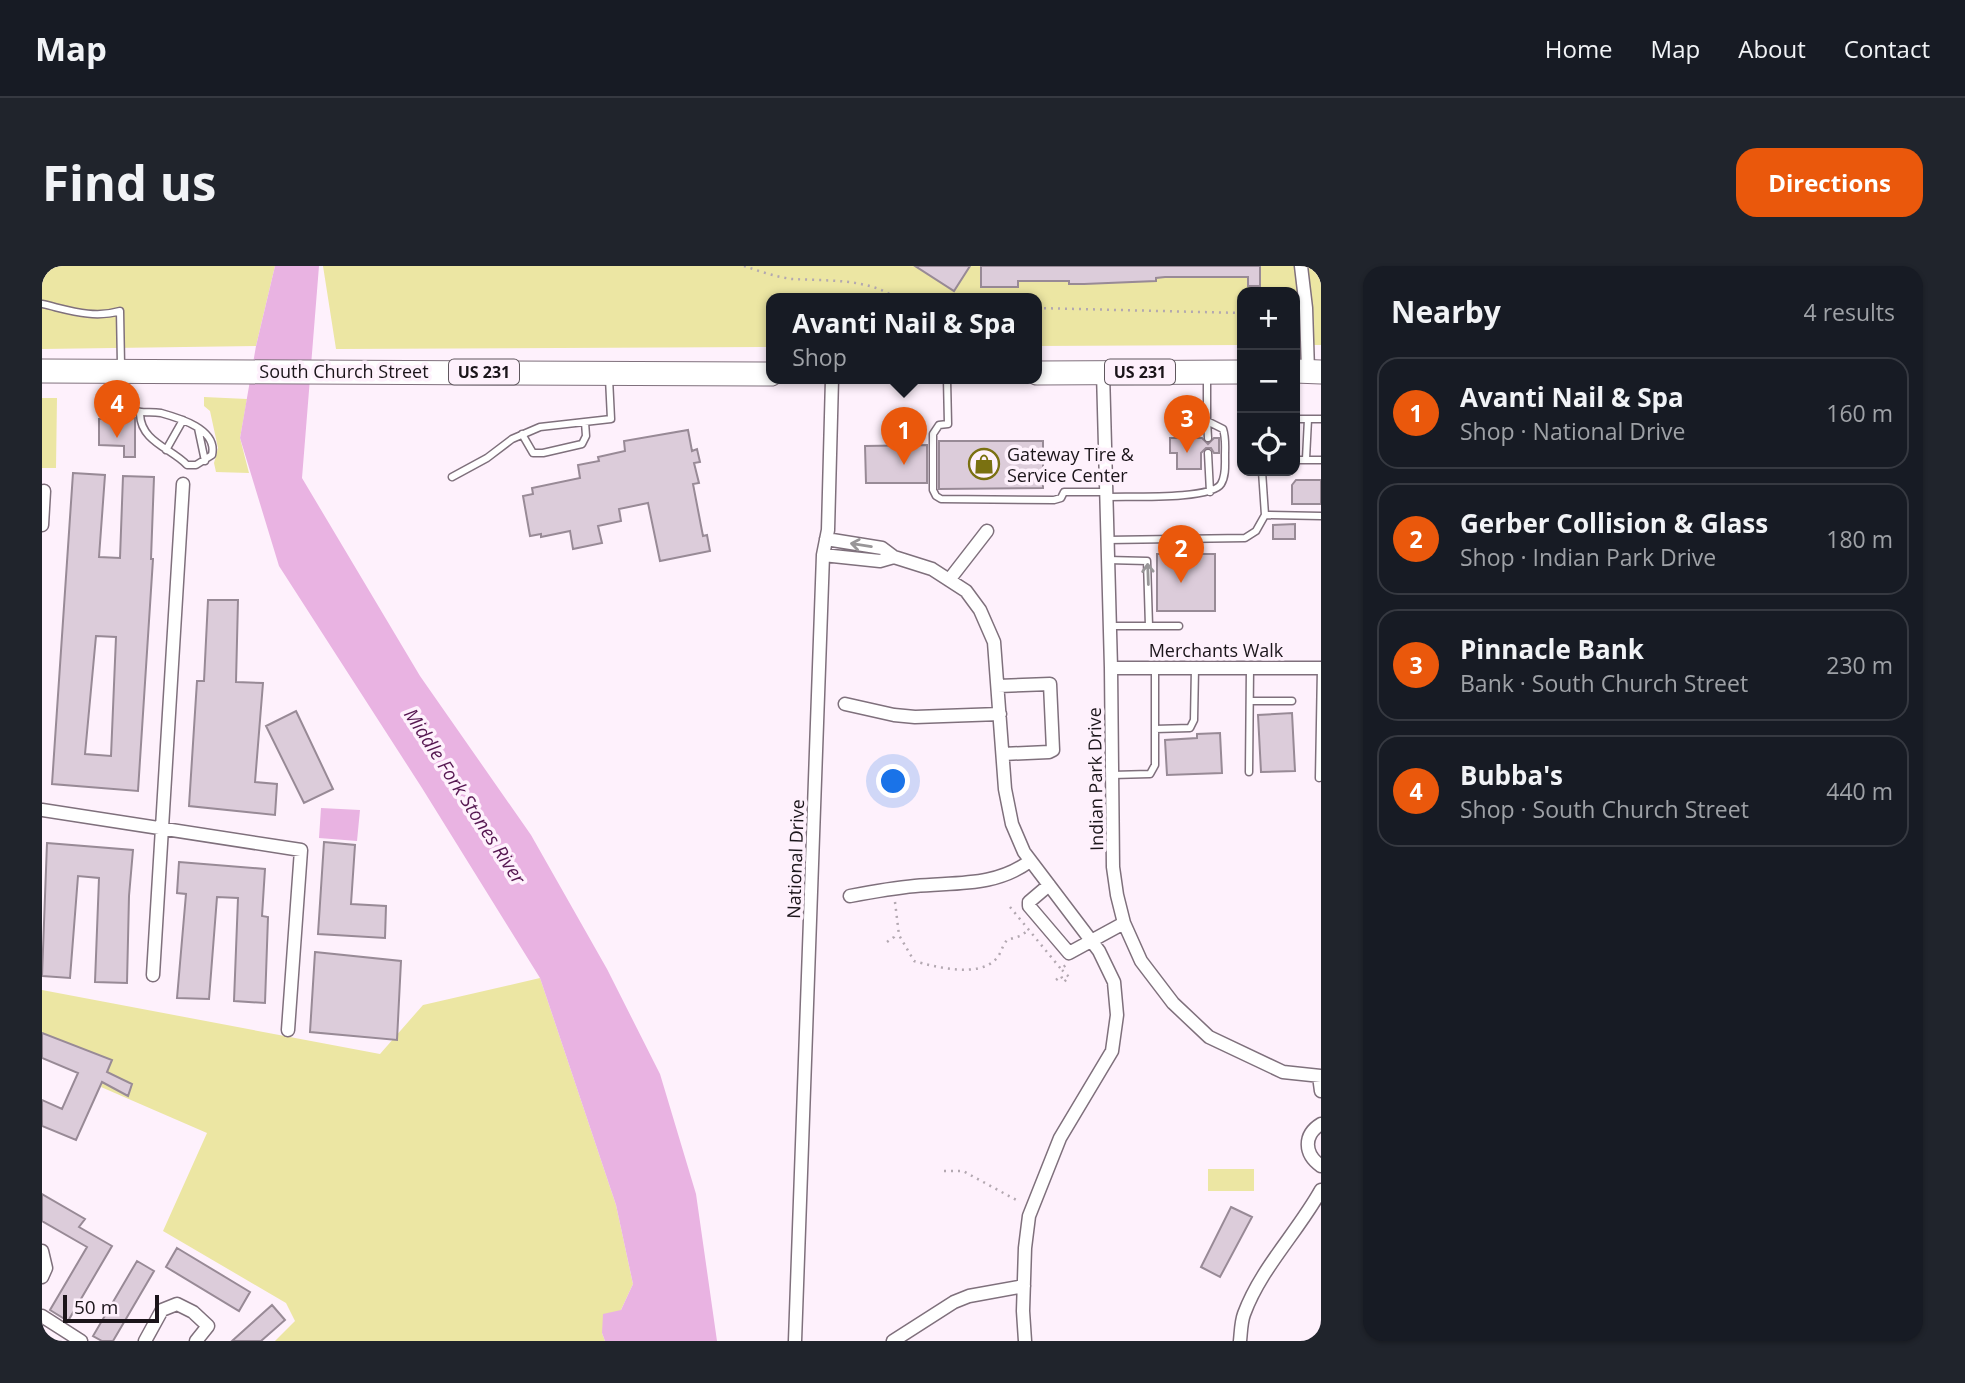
<!DOCTYPE html>
<html lang="en">
<head>
<meta charset="utf-8">
<style>
  body { margin:0; font-family:"Open Sans",sans-serif; background:#20242c; color:#f1f3f6 }
  .controls { position:absolute; right:21px; top:21px; display:grid; overflow:hidden; border-radius:14px; box-shadow:0 2px 5px #0004 }
  .controls button { width:63px; height:63px; display:grid; place-items:center; padding:0; border:0; border-bottom:2px solid #363941; background:#171b24; color:#f1f3f6; font:35px sans-serif }
  .scale { position:absolute; left:21px; bottom:18px; width:96px; box-sizing:border-box; padding-left:7px; border:4px solid #1b151a; border-top:0; font-size:19px; line-height:24px; white-space:nowrap; color:#1b151a; -webkit-text-stroke:5px #fef1fc; paint-order:stroke }
  .you { position:absolute; left:852px; top:516px; width:24px; height:24px; margin:-18px; border:5px solid #fff; border-radius:50%; background:#1a73e8; box-shadow:0 0 0 10px #1a73e833 }
  .badge { display:grid; place-items:center; width:46px; height:46px; border-radius:50%; background:#ea580c; color:#fff; font-size:23px; font-weight:700 }
  .pin { position:absolute; translate:-50% -58px; filter:drop-shadow(0 2px 4px #0008) }
  .pin::after { content:''; position:absolute; top:37px; width:24px; height:21px; background:inherit; clip-path:polygon(0 0,100% 0,50% 100%) }
  .popup { position:absolute; left:724px; top:27px; width:276px; height:91px; box-sizing:border-box; display:grid; place-content:center; border-radius:14px; background:#171b24; filter:drop-shadow(0 2px 5px #0005); font-size:23px; white-space:nowrap; color:#9ea1a6 }
  .popup b { font-size:26px; color:#f1f3f6 }
  .popup::after { content:''; position:absolute; left:50%; top:100%; margin-left:-14px; border:14px solid transparent; border-top-color:#171b24 }
  .list { margin:0; padding:0; list-style:none }
  h2 { display:flex; justify-content:space-between; align-items:center; height:91px; margin:0; padding:0 28px; font-size:30px }
  h2 small { font-size:23px; font-weight:400; color:#9ea1a6 }
  .list li { display:grid; grid-template-columns:46px 1fr auto; gap:21px; align-items:center; box-sizing:border-box; height:112px; margin:0 14px 14px; padding:0 14px; border:2px solid #363941; border-radius:21px }
  .list b { display:block; font-size:26px; white-space:nowrap }
  .list p { margin:0; font-size:23px; white-space:nowrap; color:#9ea1a6 }
  .list em { font-size:23px; font-style:normal; color:#9ea1a6 }
  .icon { flex:none; width:38px; height:38px; fill:none; stroke:currentColor; stroke-width:2; stroke-linecap:round; stroke-linejoin:round }
  .map { position:relative; flex:none; width:1279px; height:1075px; overflow:hidden; border-radius:21px }
  header { display:flex; align-items:center; gap:42px; box-sizing:border-box; height:98px; padding:0 35px; background:#171b24; border-bottom:2px solid #363941 }
  header strong { font-size:33px }
  nav { display:flex; gap:38px; margin-inline-start:auto; font-size:24px }
  .intro { display:flex; align-items:center; justify-content:space-between; box-sizing:border-box; height:168px; padding:0 42px }
  h1 { margin:0; font-size:49px }
  .button { padding:18px 32px; border-radius:21px; background:#ea580c; color:#fff; font-size:24px; font-weight:700 }
  main { display:flex; gap:42px; padding:0 42px }
  aside { flex:1; background:#171b24; border-radius:21px; box-shadow:0 2px 5px #0004 }
  .map>svg:first-child { display:block }
  .green { fill:#ece6a3 }
  .water { fill:#e9b3e2 }
  .building { fill:#dcccda; stroke:#988a96; stroke-width:2; fill-rule:evenodd }
  .lines { fill:none; stroke-linecap:round; stroke-linejoin:round }
  .lane-casing { stroke:#7f707c; stroke-width:9 }
  .street-casing { stroke:#7f707c; stroke-width:15 }
  .highway-casing { stroke:#7f707c; stroke-width:25 }
  .path { stroke:#b3a8b1; stroke-width:2.5; stroke-dasharray:2 5; stroke-linecap:butt }
  .lane { stroke:#fff; stroke-width:6 }
  .street { stroke:#fff; stroke-width:12 }
  .highway { stroke:#fff; stroke-width:23 }
  .oneway { stroke:#989698 }
  .labels { text-anchor:middle; dominant-baseline:central; stroke-width:7; stroke-linejoin:round; paint-order:stroke }
  .shield { fill:#fef1fc; stroke:#5f575e; stroke-width:2 }
  .shield-label { font-size:16px; font-weight:bold; fill:#1b151a }
  .street-label { font-size:18px; fill:#1b151a; stroke:#fef1fc }
  .poi-label { font-size:18px; fill:#1b151a; stroke:#fef1fc; text-anchor:start }
  .water-label { font-size:19px; font-style:italic; fill:#551650; stroke:#fef1fc }
</style>
</head>
<body>
<header>
<strong>Map</strong>
<nav><a>Home</a><a>Map</a><a>About</a><a>Contact</a></nav>
</header>
<div class="intro"><h1>Find us</h1><a class="button">Directions</a></div>
<main>
<div class="map">
<svg width="1279" height="1075" viewBox="0 0 1279 1075">
  <rect width="100%" height="100%" fill="#fef1fc"/>
  <path class="green" d="M 0,0 L 233,0 L 214,80 L 0,83 Z
    M 281,0 L 1279,0 L 1279,79 L 1253,79 L 1253,26 L 1200,26 L 1200,79 L 995,80 L 995,33 L 729,33 L 729,81 L 294,83 Z
    M 162,131 L 205,133 L 198,172 L 207,207 L 174,206 L 172,197 L 176,182 L 168,145 L 162,140 Z
    M 0,132 L 15,132 L 14,202 L 0,202 Z
    M 498,712 L 574,939 L 591,1018 L 579,1044 L 560,1067 L 563,1075 L 233,1075 L 253,1055 L 244,1037 L 121,965 L 165,867 L 59,821 L 70,794 L 0,769 L 0,724 L 338,788 L 381,739 Z
    M 1166,903 L 1212,903 L 1212,925 L 1166,925 Z"/>
  <path class="water" d="M 233,0 L 277,0 L 260,212 L 378,410 L 489,569 L 565,703 L 618,808 L 654,928 L 675,1075 L 563,1075 L 560,1067 L 561,1048 L 579,1044 L 591,1018 L 574,939 L 498,712 L 380,522 L 237,300 L 198,172 L 214,80 Z
    M 279,542 L 318,544 L 315,575 L 277,572 Z"/>
  <path class="building" d="M 873,0 L 928,0 L 912,25 Z
    M 939,0 L 1218,0 L 1218,20 L 1206,20 L 1206,11 L 1123,11 L 1114,12 L 1114,15 L 1042,18 L 1027,18 L 1027,15 L 976,15 L 976,21 L 939,21 Z
    M 93,152 L 93,191 L 82,191 L 82,180 L 57,179 L 57,153 Z
    M 646,164 L 650,185 L 655,183 L 658,196 L 652,197 L 657,217 L 651,218 L 661,270 L 665,269 L 668,285 L 618,295 L 606,237 L 577,243 L 579,255 L 556,260 L 560,277 L 531,283 L 528,265 L 499,271 L 499,268 L 488,270 L 481,230 L 491,228 L 490,222 L 538,212 L 536,199 L 557,195 L 556,191 L 583,185 L 582,175 Z
    M 1128,172 L 1160,172 L 1166,178 L 1172,172 L 1177,172 L 1177,187 L 1172,187 L 1169,182 L 1164,182 L 1159,187 L 1159,203 L 1135,203 L 1135,187 L 1128,187 Z
    M 897,175 L 1001,175 L 1001,222 L 897,223 Z
    M 885,179 L 885,217 L 824,217 L 823,180 Z
    M 31,207 L 63,209 L 57,291 L 78,292 L 81,210 L 112,211 L 109,293 L 111,293 L 96,525 L 10,518 ZM 54,370 L 74,371 L 69,490 L 43,488 Z
    M 1254,214 L 1279,214 L 1279,238 L 1250,238 L 1250,219 Z
    M 1253,258 L 1253,273 L 1231,273 L 1231,259 Z
    M 1115,288 L 1173,288 L 1173,345 L 1115,345 Z
    M 166,334 L 196,334 L 194,416 L 221,417 L 213,516 L 235,518 L 233,549 L 147,540 L 155,415 L 162,415 Z
    M 254,445 L 291,523 L 262,537 L 224,460 Z
    M 1250,447 L 1253,505 L 1219,506 L 1216,449 Z
    M 1178,467 L 1180,507 L 1125,509 L 1123,474 L 1155,472 L 1155,468 Z
    M 282,576 L 313,579 L 309,638 L 344,640 L 343,672 L 276,668 Z
    M 5,577 L 91,584 L 87,630 L 85,717 L 53,716 L 57,612 L 36,610 L 28,712 L 0,710 Z
    M 137,596 L 223,603 L 220,650 L 226,651 L 223,737 L 192,735 L 196,632 L 175,631 L 167,733 L 135,732 L 144,628 L 135,627 Z
    M 273,686 L 359,695 L 355,774 L 268,766 Z
    M 0,767 L 70,794 L 65,806 L 90,818 L 86,830 L 60,816 L 34,874 L 0,860 L 0,834 L 20,843 L 36,807 L 0,792 Z
    M 0,928 L 43,953 L 37,961 L 70,980 L 26,1055 L 8,1044 L 45,981 L 0,955 Z
    M 1189,941 L 1210,951 L 1178,1011 L 1159,1001 Z
    M 135,982 L 208,1026 L 197,1045 L 124,1001 Z
    M 95,995 L 112,1005 L 71,1075 L 60,1075 L 51,1070 Z
    M 230,1039 L 243,1054 L 219,1075 L 190,1075 Z"/>
  <g class="lines">
    <g class="lane-casing">
      <path id="lane" d="M 0,38 C 27,44 51,53 78,45 L 79,99
        M 80,110 L 87,141 C 98,149 106,145 119,147 C 137,152 176,163 170,189 L 154,199 L 145,199 C 129,182 99,176 98,148
        M 905,113 L 906,158 L 897,159 L 891,168 L 891,224 L 894,230 L 899,233 L 1012,234 L 1019,232 L 1022,226 L 1063,226
        M 1253,153 L 1279,153
        M 1165,155 L 1166,172
        M 156,162 L 163,195
        M 480,168 L 491,187 L 501,187 L 540,178 L 544,170 L 543,156
        M 124,184 L 141,154
        M 1166,187 L 1168,226
        M 1264,193 L 1266,153
        M 1253,194 L 1279,194
        M 1220,205 L 1223,249
        M 410,211 L 445,192 L 470,173 L 498,161 L 569,153 L 567,112
        M 1065,231 C 1086,230 1169,234 1179,218 C 1184,210 1183,199 1183,190 C 1183,180 1184,172 1181,163 L 1165,155 L 1165,111
        M 1065,274 L 1203,272 L 1214,265 L 1223,249 L 1279,250
        M 1066,294 L 1105,295 L 1107,360
        M 1068,360 L 1137,360
        M 1208,435 L 1250,435
        M 1113,463 L 1148,462 L 1152,454 L 1153,402
        M 1207,506 L 1208,402
        M 1070,509 L 1108,508 L 1113,499 L 1113,402
        M 1277,512 L 1279,402"/>
    </g>
    <g class="street-casing">
      <path id="street" d="M 1259,0 L 1264,42 L 1266,105
        M 1061,106 L 1069,402 L 1071,601 L 1075,629 L 1082,657 L 1099,695 L 1131,737 L 1167,771 L 1241,806 L 1279,810
        M 0,259 L 2,225
        M 784,273 L 840,282 L 852,291 L 890,303 L 924,325 L 938,344 L 952,376 L 963,523 L 970,558 L 982,586 L 1057,685 L 1072,716 L 1075,749 L 1070,785 L 1018,872 L 987,950 L 983,982 L 981,1045 L 983,1075
        M 781,289 L 838,295 L 852,291
        M 907,314 L 945,265
        M 1069,402 L 1279,402
        M 956,420 L 1008,418 L 1011,484 L 1007,486 L 961,488
        M 803,438 L 852,449 L 873,451 L 958,448
        M 0,544 L 259,584 L 246,764
        M 1007,619 L 987,636 L 987,640 L 1027,687 L 1082,657
        M 808,630 C 829,626 851,622 873,620 C 914,616 953,621 988,595
        M 111,709 L 141,218
        M 1277,810 L 1279,825
        M 1279,858 C 1261,869 1262,888 1279,900
        M 0,985 L 4,1002 L 0,1011
        M 0,1050 L 39,1075
        M 103,1075 L 120,1044 L 135,1038 L 151,1046 L 166,1060 L 154,1075
        M 753,1075 L 781,289 L 786,264 L 790,113
        M 851,1075 L 912,1036 L 927,1030 L 982,1020
        M 1198,1075 C 1199,1066 1199,1056 1202,1048 C 1219,1002 1255,967 1279,924"/>
    </g>
    <g class="highway-casing">
      <path id="highway" d="M 0,105 L 729,108
        M 1253,105 L 1279,106
        M 995,107 L 1200,106"/>
    </g>
    <path class="path" d="M 702,0 C 717,5 734,11 750,13 C 786,15 826,12 856,33
      M 995,42 L 1200,47
      M 853,636 L 857,669 L 872,695 C 893,701 937,712 954,693 C 959,688 960,680 965,674 L 978,670 L 987,664
      M 968,641 L 1019,703
      M 845,676 L 852,671 L 854,666
      M 1014,714 L 1019,710 L 1022,716 L 1027,711 L 1019,703 L 1024,699
      M 902,905 L 921,905 L 978,936"/>
    <use href="#lane" class="lane"/>
    <use href="#street" class="street"/>
    <use href="#highway" class="highway"/>
  </g>
  <defs><path id="oneway-shaft" d="M-6 0H5M1.5-3L5.5 0L1.5 3" fill="none" stroke-width="1.6" stroke-linecap="round" stroke-linejoin="round" transform="scale(1.75)"/></defs>
  <g class="oneway">
    <use href="#oneway-shaft" transform="translate(819 279) rotate(-171)"/>
    <use href="#oneway-shaft" transform="translate(1106 308) rotate(-92)"/>
  </g>
  <defs>
    <g id="shop-ring" transform="scale(1.575)"><circle r="9.5" fill="#fef1fc" stroke="#7a7111" stroke-width="1.5"/><path d="M-5-2.5h2.3a2.7 3.5 0 0 1 5.4 0H5L5.5 6h-11ZM-1.5-2.5h3a1.5 2.3 0 0 0-3 0Z" fill="#7a7111"/></g>
  </defs>
  <g fill-rule="evenodd">
    <use href="#shop-ring" x="942" y="198"/>
  </g>
  <g class="labels">
    <g class="shield">
      <rect x="407" y="93.5" width="70" height="25" rx="5"/>
      <rect x="1063" y="93.5" width="70" height="25" rx="5"/>
    </g>
    <g class="shield-label">
      <text x="442" y="106">US 231</text>
      <text x="1098" y="106">US 231</text>
    </g>
    <g class="street-label">
      <text x="302" y="105">South Church Street</text>
      <text x="1174" y="384">Merchants Walk</text>
      <text transform="translate(1053 513) rotate(-91)">Indian Park Drive</text>
      <text transform="translate(753 593) rotate(-88)">National Drive</text>
    </g>
    <g class="poi-label">
      <text x="965" y="188">Gateway Tire &amp;<tspan x="965" dy="21">Service Center</tspan></text>
    </g>
    <g class="water-label">
      <text transform="translate(423 530) rotate(57)">Middle Fork Stones River</text>
    </g>
  </g>
</svg>
<div class="controls">
<button>+</button>
<button>−</button>
<button><svg class="icon" aria-label="locate" viewBox="0 0 24 24"><circle cx="12" cy="12" r="6"/><path d="M12 2v4M12 18v4M2 12h4M18 12h4"/></svg></button>
</div>
<div class="scale">50 m</div>
<div class="you"></div>
<div class="pin badge" style="left:862px;top:199px">1</div>
<div class="popup"><b>Avanti Nail &amp; Spa</b>Shop</div>
<div class="pin badge" style="left:1139px;top:317px">2</div>
<div class="pin badge" style="left:1145px;top:187px">3</div>
<div class="pin badge" style="left:75px;top:172px">4</div>
</div>
<aside>
<h2>Nearby<small>4 results</small></h2>
<ul class="list">
<li><span class="badge">1</span><div><b>Avanti Nail &amp; Spa</b><p>Shop · National Drive</p></div><em>160 m</em></li>
<li><span class="badge">2</span><div><b>Gerber Collision &amp; Glass</b><p>Shop · Indian Park Drive</p></div><em>180 m</em></li>
<li><span class="badge">3</span><div><b>Pinnacle Bank</b><p>Bank · South Church Street</p></div><em>230 m</em></li>
<li><span class="badge">4</span><div><b>Bubba's</b><p>Shop · South Church Street</p></div><em>440 m</em></li>
</ul>
</aside>
</main>
</body>
</html>
